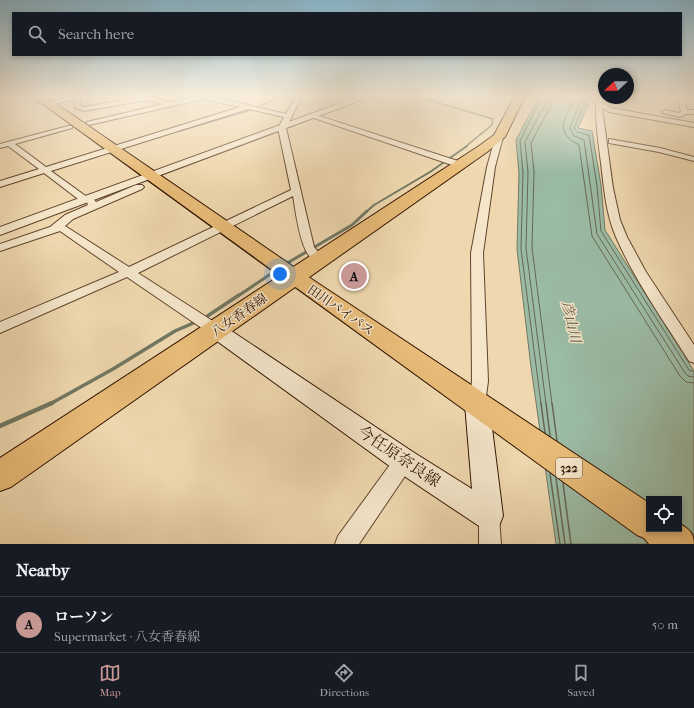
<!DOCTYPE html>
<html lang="en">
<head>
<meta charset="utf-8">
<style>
  body { margin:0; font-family:"IM FELL French Canon","Noto Serif JP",serif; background:#20242c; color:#f1f3f6 }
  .controls { position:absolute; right:12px; bottom:12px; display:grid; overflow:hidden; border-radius:0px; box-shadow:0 2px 6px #0003 }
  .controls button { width:36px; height:36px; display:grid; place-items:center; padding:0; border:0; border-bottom:1px solid #363941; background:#171b24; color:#f1f3f6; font:20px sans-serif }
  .compass { position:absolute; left:598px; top:68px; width:36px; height:36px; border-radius:50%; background:#171b24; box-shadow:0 2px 6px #0003; rotate:248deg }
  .you { position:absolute; left:280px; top:274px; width:14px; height:14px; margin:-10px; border:3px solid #fff; border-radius:50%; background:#1a73e8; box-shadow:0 0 0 6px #1a73e833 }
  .badge { display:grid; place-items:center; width:26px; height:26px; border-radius:50%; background:#c59692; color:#111; font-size:13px; font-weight:700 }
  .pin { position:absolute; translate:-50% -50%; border:2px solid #fff; box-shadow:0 1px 4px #0006 }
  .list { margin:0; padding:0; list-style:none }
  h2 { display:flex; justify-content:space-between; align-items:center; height:52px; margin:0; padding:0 16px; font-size:17px }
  h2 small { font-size:13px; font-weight:400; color:#9ea1a6 }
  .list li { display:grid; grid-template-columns:26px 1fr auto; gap:12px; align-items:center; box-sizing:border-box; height:56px; padding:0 16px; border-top:1px solid #363941 }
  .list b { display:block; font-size:15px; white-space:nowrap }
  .list p { margin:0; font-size:13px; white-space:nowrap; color:#9ea1a6 }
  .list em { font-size:13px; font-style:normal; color:#9ea1a6 }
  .icon { flex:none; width:22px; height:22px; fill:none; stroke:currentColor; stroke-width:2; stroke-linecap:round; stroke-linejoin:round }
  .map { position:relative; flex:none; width:694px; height:544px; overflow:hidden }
  .search { position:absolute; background:#171b24; box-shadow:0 2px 6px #0003; left:12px; right:12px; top:12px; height:44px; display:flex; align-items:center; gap:10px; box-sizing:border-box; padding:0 14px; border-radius:0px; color:#9ea1a6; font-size:15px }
  .sheet { height:108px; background:#171b24 }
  nav { display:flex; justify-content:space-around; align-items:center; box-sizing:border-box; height:56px; border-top:1px solid #363941; background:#171b24; font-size:11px; color:#9ea1a6 }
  nav a { display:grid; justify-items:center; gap:2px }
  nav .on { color:#c59692 }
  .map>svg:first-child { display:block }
  .water { fill:#9bbba5; stroke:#717863; fill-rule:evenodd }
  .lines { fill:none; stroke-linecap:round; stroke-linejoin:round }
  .shore-far1 { stroke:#666753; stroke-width:1 }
  .shore { stroke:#666753; stroke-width:1.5 }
  .stream-far4 { stroke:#717863; stroke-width:1.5 }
  .stream-far3 { stroke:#717863; stroke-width:2 }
  .stream-far2 { stroke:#717863; stroke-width:3 }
  .stream-far1 { stroke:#717863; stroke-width:3.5 }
  .stream { stroke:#717863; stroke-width:4.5 }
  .minor-casing { stroke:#61442c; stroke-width:2 }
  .tertiary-casing { stroke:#61442c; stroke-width:2 }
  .secondary-casing { stroke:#321301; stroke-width:2 }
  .primary-casing { stroke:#321301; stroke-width:2 }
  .trunk-casing { stroke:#321301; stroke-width:2 }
  .minor { fill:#f5e6cb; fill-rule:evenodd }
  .tertiary { fill:#f5e6cb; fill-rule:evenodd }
  .secondary { fill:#f5e6cb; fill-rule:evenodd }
  .primary { fill:#e8bc78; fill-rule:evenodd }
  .trunk { fill:#e8bc78; fill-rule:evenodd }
  .labels { text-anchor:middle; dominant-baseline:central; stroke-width:3; stroke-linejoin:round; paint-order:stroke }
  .shield { fill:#f5e6cb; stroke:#6c523e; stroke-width:1 }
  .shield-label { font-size:12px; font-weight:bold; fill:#321301 }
  .street-label { font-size:13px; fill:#321301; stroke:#f5e6cb }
  .water-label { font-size:14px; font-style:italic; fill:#574e3a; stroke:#f5e6cb }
  .near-street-label { font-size:16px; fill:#321301; stroke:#f5e6cb }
</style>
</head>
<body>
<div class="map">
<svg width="694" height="544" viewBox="0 0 694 544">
  <rect width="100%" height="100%" fill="#efd8af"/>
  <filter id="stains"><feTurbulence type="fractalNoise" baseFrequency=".005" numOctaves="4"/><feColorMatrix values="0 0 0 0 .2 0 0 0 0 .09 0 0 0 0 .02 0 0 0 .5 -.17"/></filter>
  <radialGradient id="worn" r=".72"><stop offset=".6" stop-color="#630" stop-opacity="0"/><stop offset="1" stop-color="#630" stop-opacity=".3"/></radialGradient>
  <path class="water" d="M 539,96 L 592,96 L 578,128 L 592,131 L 601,185 L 605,230 L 694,371 L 694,544 L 556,544 L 531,367 L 517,249 L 519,173 L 516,140 ZM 649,499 L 679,499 L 679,529 L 649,529 Z"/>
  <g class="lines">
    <path class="shore-far1" d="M 576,96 C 566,117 552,131 579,145 L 592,236 L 680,376 L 686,382 L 694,383
      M 583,96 L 570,128 L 574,136 L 584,140 L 597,234 L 685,373 L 688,376 L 694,377
      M 588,96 L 574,128 L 577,132 L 589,135 L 597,186 L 601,231 L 689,370 L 694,372
      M 541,404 L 521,249 L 523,173 L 520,141 L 542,96
      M 546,404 L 526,248 L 528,172 L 525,142 L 546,102 L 547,96
      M 552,404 L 532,248 L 534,172 L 531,143 L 551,105 L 553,96"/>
    <path class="shore" d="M 541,403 L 545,433
      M 546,403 L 550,436
      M 552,403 L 557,441
      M 550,474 L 560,544
      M 556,478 L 565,544
      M 563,483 L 571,544"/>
    <path class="stream-far4" d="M 416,96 L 493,119 L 492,125 L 465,147
      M 179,131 L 251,110 L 283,96"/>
    <path class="stream-far3" d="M 366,212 L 374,205 L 430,172 L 467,146"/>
    <path class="stream-far2" d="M 284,265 L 352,225 L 367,211
      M 238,296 L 278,269"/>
    <path class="stream-far1" d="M 203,319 L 239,295
      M 50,404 L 113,369 L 175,331 L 198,321"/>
    <path class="stream" d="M 0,426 L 52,403"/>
    <g class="minor-casing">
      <path id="minor" d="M 70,96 L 82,96 L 79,98 L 81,100 L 80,106 L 84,107 L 147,96 L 170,102 L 198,96 L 210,96 L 286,114 L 296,96 L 302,96 L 286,128 L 314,247 L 325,260 L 323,262 C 301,268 296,211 293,196 L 138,273 L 222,327 L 224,331 L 222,335 L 217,336 L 212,335 L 127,277 L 0,333 L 0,322 L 119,272 L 60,231 L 0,251 L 0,244 L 50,227 L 65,215 L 88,205 L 87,202 L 82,202 L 44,173 L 0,187 L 0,181 L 39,169 L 8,146 L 0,148 L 0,144 L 68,126 L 72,126 L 72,128 L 15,144 L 46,167 L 240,107 L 203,99 L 89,125 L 87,124 L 87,122 L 163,104 L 147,100 L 84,111 L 75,108 L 75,100 L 73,99 L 48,106 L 45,104 ZM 248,109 L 284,117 L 278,128 L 291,190 L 129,267 L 65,226 L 73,219 L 142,189 L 144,187 L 142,185 L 136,185 L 96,202 L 92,197 L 87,197 L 51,171 Z
        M 596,96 L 602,96 L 602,102 L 611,108 L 694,123 L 694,127 L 609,112 L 602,108 L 613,188 L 620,220 L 627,237 L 646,272 L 694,345 L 694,363 L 689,361 C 664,321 635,281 616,237 C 606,214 604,189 601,163 C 598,141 595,119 596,96 Z
        M 677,96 L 683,96 L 687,110 L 694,110 L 694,114 L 686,114 L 680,117 L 663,113 L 662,112 L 665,110 L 679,113 L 681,111 Z
        M 313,114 L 464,163 L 465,165 L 464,167 L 458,167 L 311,117 L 310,116 Z
        M 496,135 L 502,135 L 503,137 L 495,167 L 483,253 L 488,381 L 485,404 L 483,409 L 477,411 L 471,409 L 469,404 L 472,381 L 471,253 L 487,167 Z
        M 609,139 L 660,148 L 694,157 L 694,161 L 659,152 L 609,143 Z
        M 404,452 L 411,455 L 413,461 L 411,467 L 359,544 L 335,544 L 338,536 L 397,455 Z
        M 489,506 L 496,509 L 499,516 L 501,544 L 479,544 L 479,516 L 482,509 Z"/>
    </g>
    <g class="tertiary-casing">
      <path id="tertiary" d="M 360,96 L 372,96 L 0,235 L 0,227 Z"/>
    </g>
    <g class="secondary-casing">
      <path id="secondary" d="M 217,324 L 224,326 L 413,452 L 472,489 L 465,404 L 469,397 L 477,394 L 485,397 L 489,404 L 503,516 L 499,526 L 489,530 L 479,526 L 395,470 L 210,336 L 207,331 L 210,326 Z"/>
    </g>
    <g class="primary-casing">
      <path id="primary" d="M 515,96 L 525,96 L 505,137 L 487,152 L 11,487 L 0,491 L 0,458 L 479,146 L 494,135 Z"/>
    </g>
    <g class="trunk-casing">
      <path id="trunk" d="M 29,96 L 42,96 L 55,103 L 301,272 L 649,503 L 649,529 L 679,529 L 679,523 C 688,529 694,532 694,544 L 649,544 L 644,538 L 637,535 C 440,393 245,249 47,107 Z"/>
    </g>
    <use href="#minor" class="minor"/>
    <use href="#tertiary" class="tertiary"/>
    <use href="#secondary" class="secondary"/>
    <use href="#primary" class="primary"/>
    <use href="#trunk" class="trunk"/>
  </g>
  <linearGradient id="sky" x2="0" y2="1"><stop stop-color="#89b7cd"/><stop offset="0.56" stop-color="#f8eddb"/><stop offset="1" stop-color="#f8eddb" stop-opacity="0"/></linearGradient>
  <rect width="694" height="172" fill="url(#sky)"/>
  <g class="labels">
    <rect class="shield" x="556" y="458" width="26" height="20" rx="3"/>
    <g class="shield-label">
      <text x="569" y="468">322</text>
    </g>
    <g class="street-label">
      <text transform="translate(341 310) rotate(35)">田川バイパス</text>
      <text transform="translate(239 315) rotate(-35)">八女香春線</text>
    </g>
    <g class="water-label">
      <text transform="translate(571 322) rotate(77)">彦山川</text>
    </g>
    <g class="near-street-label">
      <text transform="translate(399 456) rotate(34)">今任原奈良線</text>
    </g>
  </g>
  <rect width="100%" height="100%" filter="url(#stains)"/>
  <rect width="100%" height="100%" fill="url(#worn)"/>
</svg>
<div class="controls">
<button><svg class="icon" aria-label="locate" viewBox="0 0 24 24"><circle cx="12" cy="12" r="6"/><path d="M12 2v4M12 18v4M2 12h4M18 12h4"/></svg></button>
</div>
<svg class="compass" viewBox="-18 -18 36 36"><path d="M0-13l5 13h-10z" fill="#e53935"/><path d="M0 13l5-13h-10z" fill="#9ea1a6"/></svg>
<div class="you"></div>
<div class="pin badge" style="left:354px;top:276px">A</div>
<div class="search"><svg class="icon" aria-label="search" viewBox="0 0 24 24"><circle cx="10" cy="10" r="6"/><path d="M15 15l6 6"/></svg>Search here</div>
</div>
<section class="sheet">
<h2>Nearby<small></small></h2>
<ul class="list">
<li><span class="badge">A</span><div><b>ローソン</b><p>Supermarket · 八女香春線</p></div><em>50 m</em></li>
</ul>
</section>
<nav>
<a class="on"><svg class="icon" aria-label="map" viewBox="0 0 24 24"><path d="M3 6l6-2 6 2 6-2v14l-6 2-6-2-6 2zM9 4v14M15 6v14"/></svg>Map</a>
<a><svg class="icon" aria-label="directions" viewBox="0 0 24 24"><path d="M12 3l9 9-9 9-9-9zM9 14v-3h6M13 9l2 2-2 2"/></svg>Directions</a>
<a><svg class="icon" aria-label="saved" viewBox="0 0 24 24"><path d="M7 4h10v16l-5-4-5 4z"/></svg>Saved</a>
</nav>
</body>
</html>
